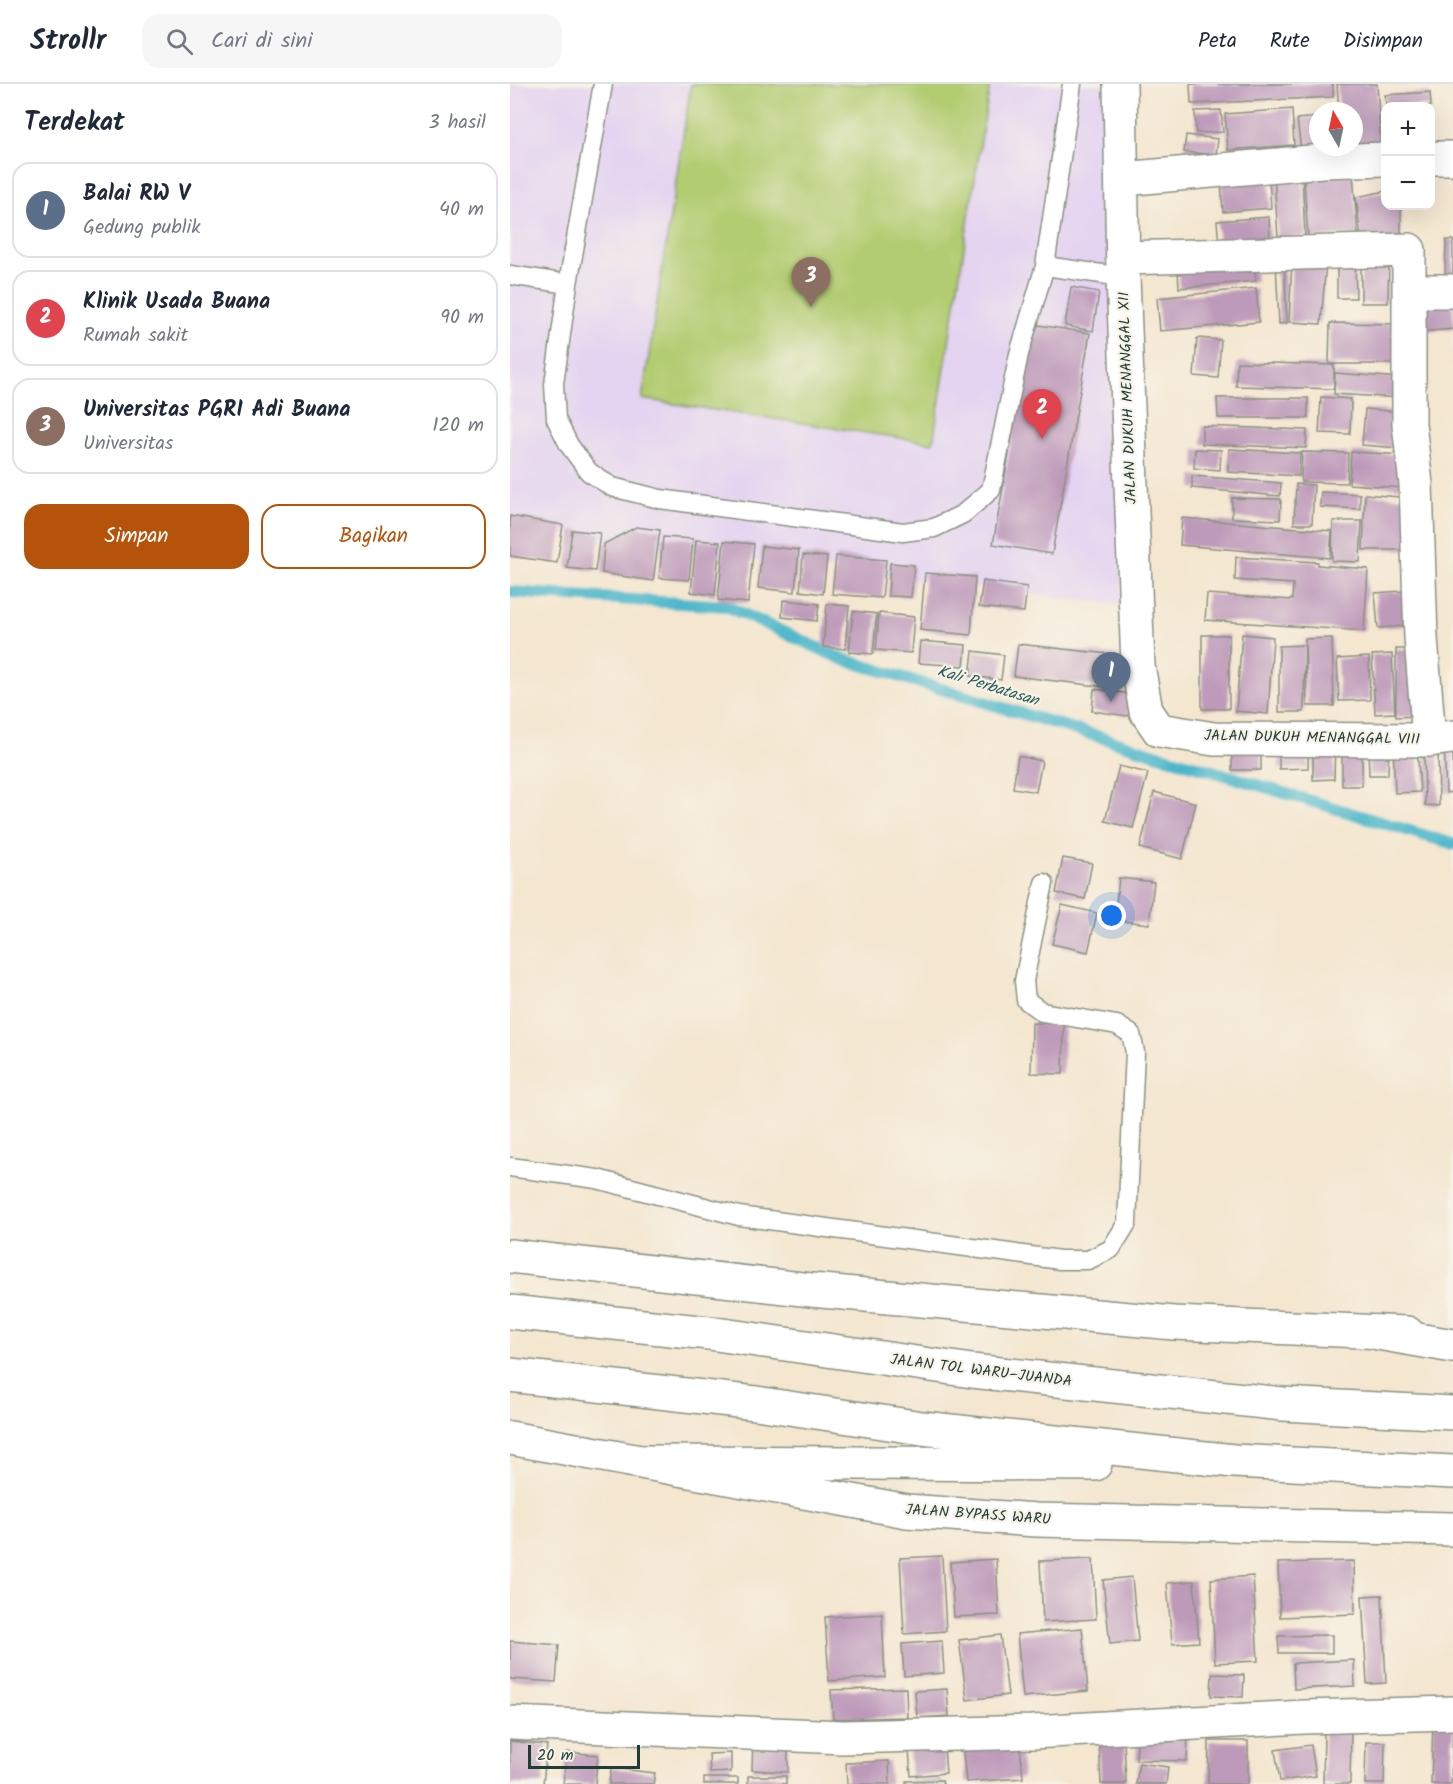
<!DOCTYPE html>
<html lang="id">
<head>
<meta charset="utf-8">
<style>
  body { margin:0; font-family:Kalam,sans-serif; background:#f6f6f7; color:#1f2937 }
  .controls { position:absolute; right:18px; top:18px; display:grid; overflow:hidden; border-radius:12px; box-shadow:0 6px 24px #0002 }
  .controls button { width:54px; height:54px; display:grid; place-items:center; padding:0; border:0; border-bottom:2px solid #e0e1e3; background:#fff; color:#1f2937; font:30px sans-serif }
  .compass { position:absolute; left:799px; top:18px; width:54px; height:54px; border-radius:50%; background:#fff; box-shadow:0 6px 24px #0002; rotate:351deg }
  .scale { position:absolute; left:18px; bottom:15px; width:112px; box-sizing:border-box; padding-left:6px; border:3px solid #1f3d34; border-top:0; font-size:16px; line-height:21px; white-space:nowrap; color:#1f3d34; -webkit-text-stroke:4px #f7f3e8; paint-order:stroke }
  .you { position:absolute; left:602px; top:832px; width:21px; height:21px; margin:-15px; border:4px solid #fff; border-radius:50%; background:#1a73e8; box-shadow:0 0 0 9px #1a73e833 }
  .badge { display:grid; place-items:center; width:39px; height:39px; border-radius:50%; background:#b45309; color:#fff; font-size:20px; font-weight:700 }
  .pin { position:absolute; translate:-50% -50px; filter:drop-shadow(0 2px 3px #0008) }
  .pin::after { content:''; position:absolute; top:32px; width:21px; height:18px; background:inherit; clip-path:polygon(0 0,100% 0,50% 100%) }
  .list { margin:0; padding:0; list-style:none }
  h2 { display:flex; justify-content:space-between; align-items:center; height:78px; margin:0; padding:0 24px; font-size:26px }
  h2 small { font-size:20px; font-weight:400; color:#747a83 }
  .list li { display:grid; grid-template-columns:39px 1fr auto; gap:18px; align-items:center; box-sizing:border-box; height:96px; margin:0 12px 12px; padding:0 12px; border:2px solid #e0e1e3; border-radius:18px }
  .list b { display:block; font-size:22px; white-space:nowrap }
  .list p { margin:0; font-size:20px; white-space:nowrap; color:#747a83 }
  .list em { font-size:20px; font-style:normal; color:#747a83 }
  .actions { display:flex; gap:12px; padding:18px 24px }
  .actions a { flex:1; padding:14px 0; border:2px solid #b45309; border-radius:18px; text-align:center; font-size:21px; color:#b45309 }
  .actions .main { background:#b45309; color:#fff }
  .icon { flex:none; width:33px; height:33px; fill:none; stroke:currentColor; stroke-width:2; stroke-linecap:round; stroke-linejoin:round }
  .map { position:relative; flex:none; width:943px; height:1700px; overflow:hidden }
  header { display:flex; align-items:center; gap:36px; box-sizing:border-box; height:84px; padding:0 30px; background:#fff; border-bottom:2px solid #e0e1e3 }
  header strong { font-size:28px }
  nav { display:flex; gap:33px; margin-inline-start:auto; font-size:21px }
  .search { width:420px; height:54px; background:#f6f6f7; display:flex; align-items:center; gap:15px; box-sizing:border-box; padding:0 21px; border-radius:18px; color:#747a83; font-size:22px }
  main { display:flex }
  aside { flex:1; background:#fff }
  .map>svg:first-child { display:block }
  .built { fill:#e4d3f1 }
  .pitch { fill:#b2cc71; stroke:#688452; stroke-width:1.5 }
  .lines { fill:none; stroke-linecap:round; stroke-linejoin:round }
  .stream { stroke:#4eb8cb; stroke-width:12 }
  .building { fill:#bd99ba }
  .service-casing { stroke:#8a9282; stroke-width:21 }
  .minor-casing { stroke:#8a9282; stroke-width:36 }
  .trunk-casing { stroke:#8a9282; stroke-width:36 }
  .motorway-casing { stroke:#8a9282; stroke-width:36 }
  .service { stroke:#fff; stroke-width:18 }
  .minor { stroke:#fff; stroke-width:33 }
  .trunk { stroke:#fff; stroke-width:33 }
  .motorway { stroke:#fff; stroke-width:33 }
  .labels { text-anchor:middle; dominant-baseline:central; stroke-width:4.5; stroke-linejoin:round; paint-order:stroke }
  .street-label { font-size:15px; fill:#1f3d34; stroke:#f7f3e8 }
  .water-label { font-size:16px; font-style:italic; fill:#2b5c5a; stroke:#f7f3e8 }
</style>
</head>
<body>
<header>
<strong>Strollr</strong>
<div class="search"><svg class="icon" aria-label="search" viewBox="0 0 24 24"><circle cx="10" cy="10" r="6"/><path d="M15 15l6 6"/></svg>Cari di sini</div>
<nav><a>Peta</a><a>Rute</a><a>Disimpan</a></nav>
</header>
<main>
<aside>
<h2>Terdekat<small>3 hasil</small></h2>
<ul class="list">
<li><span class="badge" style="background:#5c6f8a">1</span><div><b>Balai RW V</b><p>Gedung publik</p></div><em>40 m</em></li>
<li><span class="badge" style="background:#e0444e">2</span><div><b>Klinik Usada Buana</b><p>Rumah sakit</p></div><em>90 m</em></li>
<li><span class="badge" style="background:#8d6e63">3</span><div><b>Universitas PGRI Adi Buana</b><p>Universitas</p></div><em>120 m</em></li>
</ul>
<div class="actions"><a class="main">Simpan</a><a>Bagikan</a></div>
</aside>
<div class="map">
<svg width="943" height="1700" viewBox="0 0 943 1700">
  <rect width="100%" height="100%" fill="#f7f3e8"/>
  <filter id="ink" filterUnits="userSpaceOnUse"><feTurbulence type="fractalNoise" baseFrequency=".0167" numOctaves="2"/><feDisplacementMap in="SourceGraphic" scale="12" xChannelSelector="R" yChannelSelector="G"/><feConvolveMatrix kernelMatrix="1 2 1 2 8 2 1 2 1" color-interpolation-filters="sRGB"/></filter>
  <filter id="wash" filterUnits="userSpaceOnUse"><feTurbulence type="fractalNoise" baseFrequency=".008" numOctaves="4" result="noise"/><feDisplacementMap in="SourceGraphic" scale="24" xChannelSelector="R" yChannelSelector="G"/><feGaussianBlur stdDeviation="1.35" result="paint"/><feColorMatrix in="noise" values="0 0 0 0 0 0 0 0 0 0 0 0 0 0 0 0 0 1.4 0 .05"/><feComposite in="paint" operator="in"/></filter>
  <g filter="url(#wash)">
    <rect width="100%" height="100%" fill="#f4e6cf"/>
    <path class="built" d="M 0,0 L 594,0 L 612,522 L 0,445 Z"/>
    <path class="pitch" d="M 181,0 L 480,0 L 423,359 L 132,315 Z"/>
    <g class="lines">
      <path class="stream" d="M 0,508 L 216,522 L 332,575 L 943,760"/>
    </g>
    <g id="blocks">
      <path class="building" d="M 680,0 L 823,0 L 823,13 L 681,20 Z
        M 827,0 L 867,0 L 871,65 L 844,63 L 844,27 L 829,27 Z
        M 920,8 L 921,22 L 876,22 L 875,11 Z
        M 782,25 L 784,61 L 718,66 L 715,30 Z
        M 711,26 L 713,48 L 686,49 L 685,27 Z
        M 808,33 L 808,64 L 791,66 L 787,35 Z
        M 676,51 L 708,55 L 706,71 L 674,68 Z
        M 792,89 L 795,152 L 768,154 L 764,91 Z
        M 843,91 L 848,151 L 798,154 L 794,94 Z
        M 759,93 L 761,124 L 713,128 L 711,96 Z
        M 876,107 L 876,122 L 891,122 L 891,156 L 851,155 L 846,113 Z
        M 759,133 L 760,159 L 709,162 L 707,137 Z
        M 936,156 L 943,156 L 943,191 L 935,191 Z
        M 851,174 L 879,174 L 878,219 L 851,219 Z
        M 782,175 L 816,178 L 811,240 L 779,238 Z
        M 827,176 L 845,176 L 846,214 L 827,214 Z
        M 766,178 L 774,179 L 777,239 L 769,240 Z
        M 744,180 L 746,197 L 669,204 L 668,186 Z
        M 561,203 L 589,208 L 583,247 L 555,242 Z
        M 746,204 L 749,238 L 650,247 L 647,214 Z
        M 943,215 L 943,245 L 908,248 L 906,218 Z
        M 820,239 L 896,240 L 896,280 L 819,280 Z
        M 522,240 L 580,249 L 542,470 L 483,460 Z
        M 687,254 L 711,256 L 708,294 L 684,292 Z
        M 727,278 L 824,281 L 824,305 L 726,302 Z
        M 825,289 L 891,294 L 891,314 L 824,310 Z
        M 811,313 L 841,315 L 840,350 L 809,349 Z
        M 707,314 L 798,314 L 798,334 L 708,334 Z
        M 855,325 L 891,328 L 888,364 L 852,361 Z
        M 692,342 L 797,346 L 796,364 L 692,360 Z
        M 685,365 L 711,366 L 710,386 L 684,384 Z
        M 719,365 L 790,369 L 789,392 L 718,388 Z
        M 792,368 L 838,369 L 837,399 L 791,398 Z
        M 841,368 L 897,371 L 894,404 L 839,400 Z
        M 682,392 L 771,399 L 770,412 L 682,404 Z
        M 786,400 L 804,401 L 802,440 L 784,440 Z
        M 811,408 L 850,410 L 850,425 L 810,423 Z
        M 855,410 L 901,414 L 901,466 L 853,466 Z
        M 722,414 L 771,415 L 770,436 L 722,434 Z
        M 0,432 L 53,441 L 47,479 L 0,472 Z
        M 672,434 L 822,447 L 820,474 L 670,461 Z
        M 823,437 L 852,437 L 850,478 L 822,477 Z
        M 126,443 L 150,446 L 143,497 L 92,489 L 94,460 Z
        M 62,446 L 90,449 L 85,487 L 57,484 Z
        M 153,453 L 183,455 L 179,496 L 149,494 Z
        M 186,456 L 210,458 L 205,511 L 181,508 Z
        M 214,457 L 244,460 L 238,519 L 208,516 Z
        M 252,462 L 289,466 L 285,508 L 248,504 Z
        M 293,471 L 317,473 L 313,510 L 290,507 Z
        M 326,472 L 376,476 L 372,514 L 322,510 Z
        M 726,473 L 808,478 L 808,481 L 858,485 L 854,547 L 695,536 L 697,510 L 782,516 L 783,500 L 725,496 Z
        M 380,479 L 404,481 L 401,513 L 378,512 Z
        M 415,489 L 465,493 L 461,551 L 410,546 Z
        M 473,497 L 517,503 L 514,528 L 469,523 Z
        M 893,507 L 895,542 L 868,544 L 865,509 Z
        M 273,516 L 309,520 L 307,537 L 272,533 Z
        M 317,520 L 339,522 L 335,565 L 313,563 Z
        M 343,527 L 367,530 L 363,570 L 339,568 Z
        M 369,529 L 404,533 L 401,569 L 366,566 Z
        M 732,550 L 763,553 L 758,630 L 726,627 Z
        M 692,551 L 719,551 L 719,625 L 692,625 Z
        M 822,554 L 824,622 L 797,622 L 795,555 Z
        M 410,557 L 456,561 L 454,582 L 408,579 Z
        M 508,560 L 608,571 L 604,604 L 504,592 Z
        M 795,561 L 794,628 L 769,628 L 769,562 Z
        M 886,565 L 908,565 L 908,632 L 886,633 Z
        M 463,567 L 494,571 L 491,596 L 460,592 Z
        M 882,570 L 885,629 L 865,630 L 862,571 Z
        M 859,573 L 860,616 L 829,617 L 827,575 Z
        M 584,605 L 621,610 L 618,632 L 582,627 Z
        M 934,658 L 943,658 L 943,708 L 936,709 Z
        M 722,659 L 751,659 L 751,686 L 722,686 Z
        M 803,659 L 825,659 L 824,695 L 803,696 Z
        M 832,661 L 852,661 L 852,702 L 832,702 Z
        M 907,661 L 910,708 L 885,709 L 883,663 Z
        M 858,663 L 879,663 L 878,691 L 859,691 Z
        M 798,664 L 798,684 L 769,685 L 769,665 Z
        M 914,667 L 928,667 L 929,722 L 915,721 Z
        M 508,672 L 532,677 L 526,708 L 503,704 Z
        M 609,682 L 638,689 L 623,744 L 595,737 Z
        M 644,708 L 686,719 L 672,775 L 630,764 Z
        M 553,774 L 582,779 L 575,815 L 546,809 Z
        M 609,794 L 644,798 L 639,840 L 604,836 Z
        M 552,821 L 587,829 L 578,868 L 542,860 Z
        M 522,939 L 554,940 L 553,990 L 521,989 Z
        M 432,1472 L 436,1547 L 394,1550 L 390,1474 Z
        M 486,1475 L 489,1531 L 444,1533 L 440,1478 Z
        M 583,1475 L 586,1535 L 533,1538 L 530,1477 Z
        M 844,1477 L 845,1530 L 770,1533 L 768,1479 Z
        M 743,1492 L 748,1577 L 705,1579 L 701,1495 Z
        M 622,1493 L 628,1557 L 600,1560 L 593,1496 Z
        M 684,1497 L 689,1558 L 662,1560 L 657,1499 Z
        M 872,1511 L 876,1599 L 857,1600 L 852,1512 Z
        M 372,1530 L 375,1593 L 319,1597 L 315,1533 Z
        M 572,1544 L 578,1607 L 513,1613 L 507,1550 Z
        M 490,1551 L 498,1611 L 457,1616 L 449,1556 Z
        M 822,1551 L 822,1569 L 769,1569 L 768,1552 Z
        M 0,1557 L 49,1561 L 46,1598 L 0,1595 Z
        M 432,1557 L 434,1589 L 394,1592 L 392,1560 Z
        M 844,1576 L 845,1602 L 784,1605 L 783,1579 Z
        M 702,1590 L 734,1591 L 733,1613 L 701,1612 Z
        M 396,1604 L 397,1633 L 323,1635 L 321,1606 Z
        M 437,1605 L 439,1632 L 407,1634 L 405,1607 Z
        M 923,1640 L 943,1640 L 941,1700 L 921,1700 Z
        M 814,1648 L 841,1648 L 840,1700 L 813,1700 Z
        M 628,1649 L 678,1650 L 677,1677 L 626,1676 Z
        M 243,1655 L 278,1655 L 278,1688 L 242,1686 Z
        M 614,1656 L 616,1700 L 591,1700 L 589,1657 Z
        M 0,1657 L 37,1661 L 33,1700 L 0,1700 Z
        M 699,1657 L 738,1657 L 738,1700 L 698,1700 Z
        M 856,1658 L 875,1658 L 874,1700 L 855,1700 Z
        M 510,1661 L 513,1694 L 456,1698 L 453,1667 Z
        M 801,1661 L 806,1692 L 770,1697 L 765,1666 Z
        M 434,1663 L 436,1689 L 401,1692 L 399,1666 Z
        M 57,1668 L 88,1671 L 85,1700 L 53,1700 Z
        M 221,1669 L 221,1688 L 200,1689 L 199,1670 Z
        M 379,1677 L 380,1700 L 337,1700 L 336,1679 Z
        M 629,1679 L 658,1683 L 656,1700 L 626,1700 Z
        M 101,1684 L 145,1689 L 143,1700 L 99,1700 Z
        M 238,1692 L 276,1692 L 276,1700 L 238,1700 Z
        M 194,1694 L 228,1694 L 228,1700 L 194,1700 Z
        M 432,1696 L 433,1700 L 396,1700 L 396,1697 Z"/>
    </g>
  </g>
  <g filter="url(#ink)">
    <use href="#blocks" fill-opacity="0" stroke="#8a9282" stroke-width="1.5"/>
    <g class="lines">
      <g class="service-casing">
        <path id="service" d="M 93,0 L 58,200 L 44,300 L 46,335 L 59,361 L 79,388 L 102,403 L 150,415 L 393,448 L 424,444 L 453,430 L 481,406 L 509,270 L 535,182 L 562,0
          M 535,182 L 613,193
          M 0,191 L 58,200
          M 0,1083 L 87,1095 L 229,1132 L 550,1176 L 578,1176 L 601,1165 L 617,1139 L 625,968 L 621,950 L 607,941 L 532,928 L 516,916 L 514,897 L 534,799"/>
      </g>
      <g class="minor-casing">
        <path id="minor" d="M 610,0 L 613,193 L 628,582 L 636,627 L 649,646 L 704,655 L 919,656 L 943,653
          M 920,74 L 943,74
          M 613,95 L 812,77 L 876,75
          M 613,174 L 899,166 L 899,340 L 906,400 L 911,554 L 919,656
          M 900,207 L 943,207
          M 0,1639 L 333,1653 L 522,1648 L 794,1633 L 943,1629"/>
      </g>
      <g class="trunk-casing">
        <path id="trunk" d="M 0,1172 L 301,1206 L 664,1239 L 897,1249
          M 0,1354 L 397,1427 L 526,1436 L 943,1445"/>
      </g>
      <g class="motorway-casing">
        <path id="motorway" d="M 0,1228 L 199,1249 L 462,1287 L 773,1320 L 943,1329
          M 868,1249 L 943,1262
          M 0,1291 L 246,1319 L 412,1344 L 724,1377 L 943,1388
          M 134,1378 L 585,1380"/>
      </g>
      <use href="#service" class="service"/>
      <use href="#minor" class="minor"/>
      <use href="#trunk" class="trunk"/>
      <use href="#motorway" class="motorway"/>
    </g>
  </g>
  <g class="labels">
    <g class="street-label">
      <text transform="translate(618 314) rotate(-92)">JALAN DUKUH MENANGGAL XII</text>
      <text transform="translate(802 654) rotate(1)">JALAN DUKUH MENANGGAL VIII</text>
      <text transform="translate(471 1287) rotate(7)">JALAN TOL WARU–JUANDA</text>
      <text transform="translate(468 1431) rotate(4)">JALAN BYPASS WARU</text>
    </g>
    <g class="water-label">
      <text transform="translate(478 602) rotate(17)">Kali Perbatasan</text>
    </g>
  </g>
</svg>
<div class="controls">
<button>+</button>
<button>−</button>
</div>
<svg class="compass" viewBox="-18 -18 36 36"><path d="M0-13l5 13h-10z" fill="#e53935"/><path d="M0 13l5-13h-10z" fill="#747a83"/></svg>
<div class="scale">20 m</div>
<div class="you"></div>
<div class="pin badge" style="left:601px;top:618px;background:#5c6f8a">1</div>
<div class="pin badge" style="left:532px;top:355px;background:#e0444e">2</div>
<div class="pin badge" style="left:301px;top:223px;background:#8d6e63">3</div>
</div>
</main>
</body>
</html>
